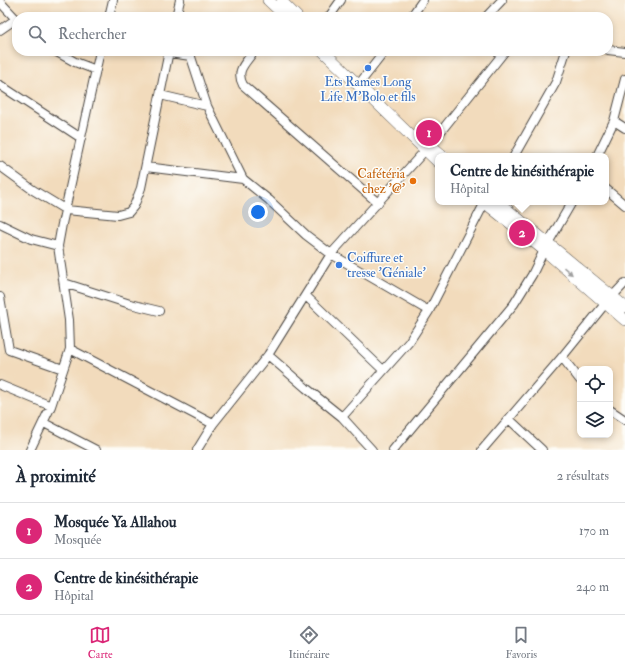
<!DOCTYPE html>
<html lang="fr">
<head>
<meta charset="utf-8">
<style>
  body { margin:0; font-family:"IM FELL Double Pica",serif; background:#f6f6f7; color:#1f2937 }
  .controls { position:absolute; right:12px; bottom:12px; display:grid; overflow:hidden; border-radius:8px; box-shadow:0 2px 6px #0003 }
  .controls button { width:36px; height:36px; display:grid; place-items:center; padding:0; border:0; border-bottom:1px solid #e0e1e3; background:#fff; color:#1f2937; font:20px sans-serif }
  .you { position:absolute; left:258px; top:212px; width:14px; height:14px; margin:-10px; border:3px solid #fff; border-radius:50%; background:#1a73e8; box-shadow:0 0 0 6px #1a73e833 }
  .badge { display:grid; place-items:center; width:26px; height:26px; border-radius:50%; background:#db2777; color:#fff; font-size:13px; font-weight:700 }
  .pin { position:absolute; translate:-50% -50%; border:2px solid #fff; box-shadow:0 1px 4px #0006 }
  .popup { position:absolute; left:435px; top:153px; width:174px; height:52px; box-sizing:border-box; display:grid; place-content:center; border-radius:8px; background:#fff; filter:drop-shadow(0 1px 3px #0005); font-size:13px; white-space:nowrap; color:#747a83 }
  .popup b { font-size:15px; color:#1f2937 }
  .popup::after { content:''; position:absolute; left:50%; top:100%; margin-left:-8px; border:8px solid transparent; border-top-color:#fff }
  .list { margin:0; padding:0; list-style:none }
  h2 { display:flex; justify-content:space-between; align-items:center; height:52px; margin:0; padding:0 16px; font-size:17px }
  h2 small { font-size:13px; font-weight:400; color:#747a83 }
  .list li { display:grid; grid-template-columns:26px 1fr auto; gap:12px; align-items:center; box-sizing:border-box; height:56px; padding:0 16px; border-top:1px solid #e0e1e3 }
  .list b { display:block; font-size:15px; white-space:nowrap }
  .list p { margin:0; font-size:13px; white-space:nowrap; color:#747a83 }
  .list em { font-size:13px; font-style:normal; color:#747a83 }
  .icon { flex:none; width:22px; height:22px; fill:none; stroke:currentColor; stroke-width:2; stroke-linecap:round; stroke-linejoin:round }
  .map { position:relative; flex:none; width:625px; height:450px; overflow:hidden }
  .search { position:absolute; background:#fff; box-shadow:0 2px 6px #0003; left:12px; right:12px; top:12px; height:44px; display:flex; align-items:center; gap:10px; box-sizing:border-box; padding:0 14px; border-radius:16px; color:#747a83; font-size:15px }
  .sheet { height:164px; background:#fff }
  nav { display:flex; justify-content:space-around; align-items:center; box-sizing:border-box; height:56px; border-top:1px solid #e0e1e3; background:#fff; font-size:11px; color:#747a83 }
  nav a { display:grid; justify-items:center; gap:2px }
  nav .on { color:#db2777 }
  .map>svg:first-child { display:block }
  .lines { fill:none; stroke-linecap:round; stroke-linejoin:round }
  .minor-casing { stroke:#494541; stroke-width:10 }
  .secondary-casing { stroke:#494541; stroke-width:12 }
  .minor { stroke:#fff; stroke-width:8 }
  .secondary { stroke:#fff; stroke-width:11 }
  .oneway { fill:#a0a0a0 }
  .shop-dot { fill:#3f7fe0; stroke:#fdfcf7; stroke-width:1.5 }
  .food-dot { fill:#e8710a; stroke:#fdfcf7; stroke-width:1.5 }
  .labels { text-anchor:middle; dominant-baseline:central; stroke-width:3; stroke-linejoin:round; paint-order:stroke }
  .shop-label { font-size:13px; fill:#366cbe; stroke:#fdfcf7 }
  .food-label { font-size:13px; fill:#c56008; stroke:#fdfcf7; text-anchor:end }
</style>
</head>
<body>
<div class="map">
<svg width="625" height="450" viewBox="0 0 625 450">
  <rect width="100%" height="100%" fill="#fdfcf7"/>
  <filter id="ink" filterUnits="userSpaceOnUse"><feTurbulence type="fractalNoise" baseFrequency=".025" numOctaves="2"/><feDisplacementMap in="SourceGraphic" scale="8" xChannelSelector="R" yChannelSelector="G"/><feConvolveMatrix kernelMatrix="1 2 1 2 8 2 1 2 1" color-interpolation-filters="sRGB"/></filter>
  <filter id="wash" filterUnits="userSpaceOnUse"><feTurbulence type="fractalNoise" baseFrequency=".012" numOctaves="4" result="noise"/><feDisplacementMap in="SourceGraphic" scale="16" xChannelSelector="R" yChannelSelector="G"/><feGaussianBlur stdDeviation="0.9" result="paint"/><feColorMatrix in="noise" values="0 0 0 0 0 0 0 0 0 0 0 0 0 0 0 0 0 1.4 0 .05"/><feComposite in="paint" operator="in"/></filter>
  <g filter="url(#wash)">
    <rect width="100%" height="100%" fill="#f2dbbc"/>
  </g>
  <g filter="url(#ink)">
    <g class="lines">
      <g class="minor-casing">
        <path id="minor" d="M 0,2 L 17,20
          M 109,17 L 113,0
          M 176,17 L 180,0
          M 329,17 L 341,0
          M 411,17 L 423,0
          M 486,17 L 502,0
          M 0,30 L 16,19
          M 608,50 L 625,52
          M 55,51 L 75,62 L 96,70
          M 189,51 L 207,106 L 243,179 L 269,200 L 306,235 L 331,254 L 429,311
          M 254,51 C 246,63 235,70 243,85 L 378,203
          M 169,53 L 191,56
          M 363,79 L 385,51
          M 0,85 L 81,138
          M 160,95 L 207,106
          M 614,121 L 625,128
          M 514,156 L 556,82 L 566,51
          M 597,156 L 614,121 L 625,79
          M 0,166 L 33,190 L 66,210 L 118,215 L 129,212 L 134,206 L 141,188 L 169,51
          M 146,167 L 243,179
          M 606,189 L 625,205
          M 0,224 L 31,239 L 58,246
          M 64,283 L 130,304 L 159,311
          M 306,296 L 383,370
          M 0,297 L 9,350 L 63,369
          M 70,349 L 213,424
          M 268,355 L 306,388 L 342,417 L 372,450
          M 562,357 L 580,380
          M 0,385 L 51,406
          M 610,410 L 625,420
          M 342,417 L 409,342 L 429,311 L 485,202
          M 509,419 L 542,450
          M 44,423 L 96,450
          M 30,450 L 51,406 L 70,349 L 69,320 L 58,246 L 62,224 L 100,51
          M 197,450 L 213,424 L 268,355 L 331,254 L 430,145 L 505,51
          M 393,450 L 514,304 L 532,275 L 544,250 L 572,202
          M 482,450 L 562,357 L 605,304 L 625,283"/>
      </g>
      <g class="secondary-casing">
        <path id="secondary" d="M 268,0 L 286,17
          M 282,2 L 297,17
          M 323,51 L 438,162
          M 428,143 L 443,156
          M 484,202 L 544,250 L 625,320
          M 498,202 L 625,307"/>
      </g>
      <use href="#minor" class="minor"/>
      <use href="#secondary" class="secondary"/>
    </g>
    <defs><path id="oneway-solid" d="M-6-.8H1V-3.2L6.5 0L1 3.2V.8H-6Z"/></defs>
    <use class="oneway" href="#oneway-solid" transform="translate(568 271) rotate(41)"/>
  </g>
  <g class="shop-dot">
    <circle cx="368" cy="68" r="4"/>
    <circle cx="339" cy="265" r="4"/>
  </g>
  <circle class="food-dot" cx="413" cy="181" r="4"/>
  <g class="labels">
    <g class="shop-label">
      <text x="368" y="82">Ets Rames Long<tspan x="368" dy="15">Life M'Bolo et fils</tspan></text>
      <text x="347" y="258" text-anchor="start">Coiffure et<tspan x="347" dy="15">tresse 'Géniale'</tspan></text>
    </g>
    <g class="food-label">
      <text x="405" y="174">Cafétéria<tspan x="405" dy="15">chez '@'</tspan></text>
    </g>
  </g>
</svg>
<div class="controls">
<button><svg class="icon" aria-label="locate" viewBox="0 0 24 24"><circle cx="12" cy="12" r="6"/><path d="M12 2v4M12 18v4M2 12h4M18 12h4"/></svg></button>
<button><svg class="icon" aria-label="layers" viewBox="0 0 24 24"><path d="M12 4l9 5-9 5-9-5zM3 14l9 5 9-5"/></svg></button>
</div>
<div class="you"></div>
<div class="pin badge" style="left:429px;top:133px">1</div>
<div class="pin badge" style="left:522px;top:233px">2</div>
<div class="popup"><b>Centre de kinésithérapie</b>Hôpital</div>
<div class="search"><svg class="icon" aria-label="search" viewBox="0 0 24 24"><circle cx="10" cy="10" r="6"/><path d="M15 15l6 6"/></svg>Rechercher</div>
</div>
<section class="sheet">
<h2>À proximité<small>2 résultats</small></h2>
<ul class="list">
<li><span class="badge">1</span><div><b>Mosquée Ya Allahou</b><p>Mosquée</p></div><em>170 m</em></li>
<li><span class="badge">2</span><div><b>Centre de kinésithérapie</b><p>Hôpital</p></div><em>240 m</em></li>
</ul>
</section>
<nav>
<a class="on"><svg class="icon" aria-label="map" viewBox="0 0 24 24"><path d="M3 6l6-2 6 2 6-2v14l-6 2-6-2-6 2zM9 4v14M15 6v14"/></svg>Carte</a>
<a><svg class="icon" aria-label="directions" viewBox="0 0 24 24"><path d="M12 3l9 9-9 9-9-9zM9 14v-3h6M13 9l2 2-2 2"/></svg>Itinéraire</a>
<a><svg class="icon" aria-label="saved" viewBox="0 0 24 24"><path d="M7 4h10v16l-5-4-5 4z"/></svg>Favoris</a>
</nav>
</body>
</html>
